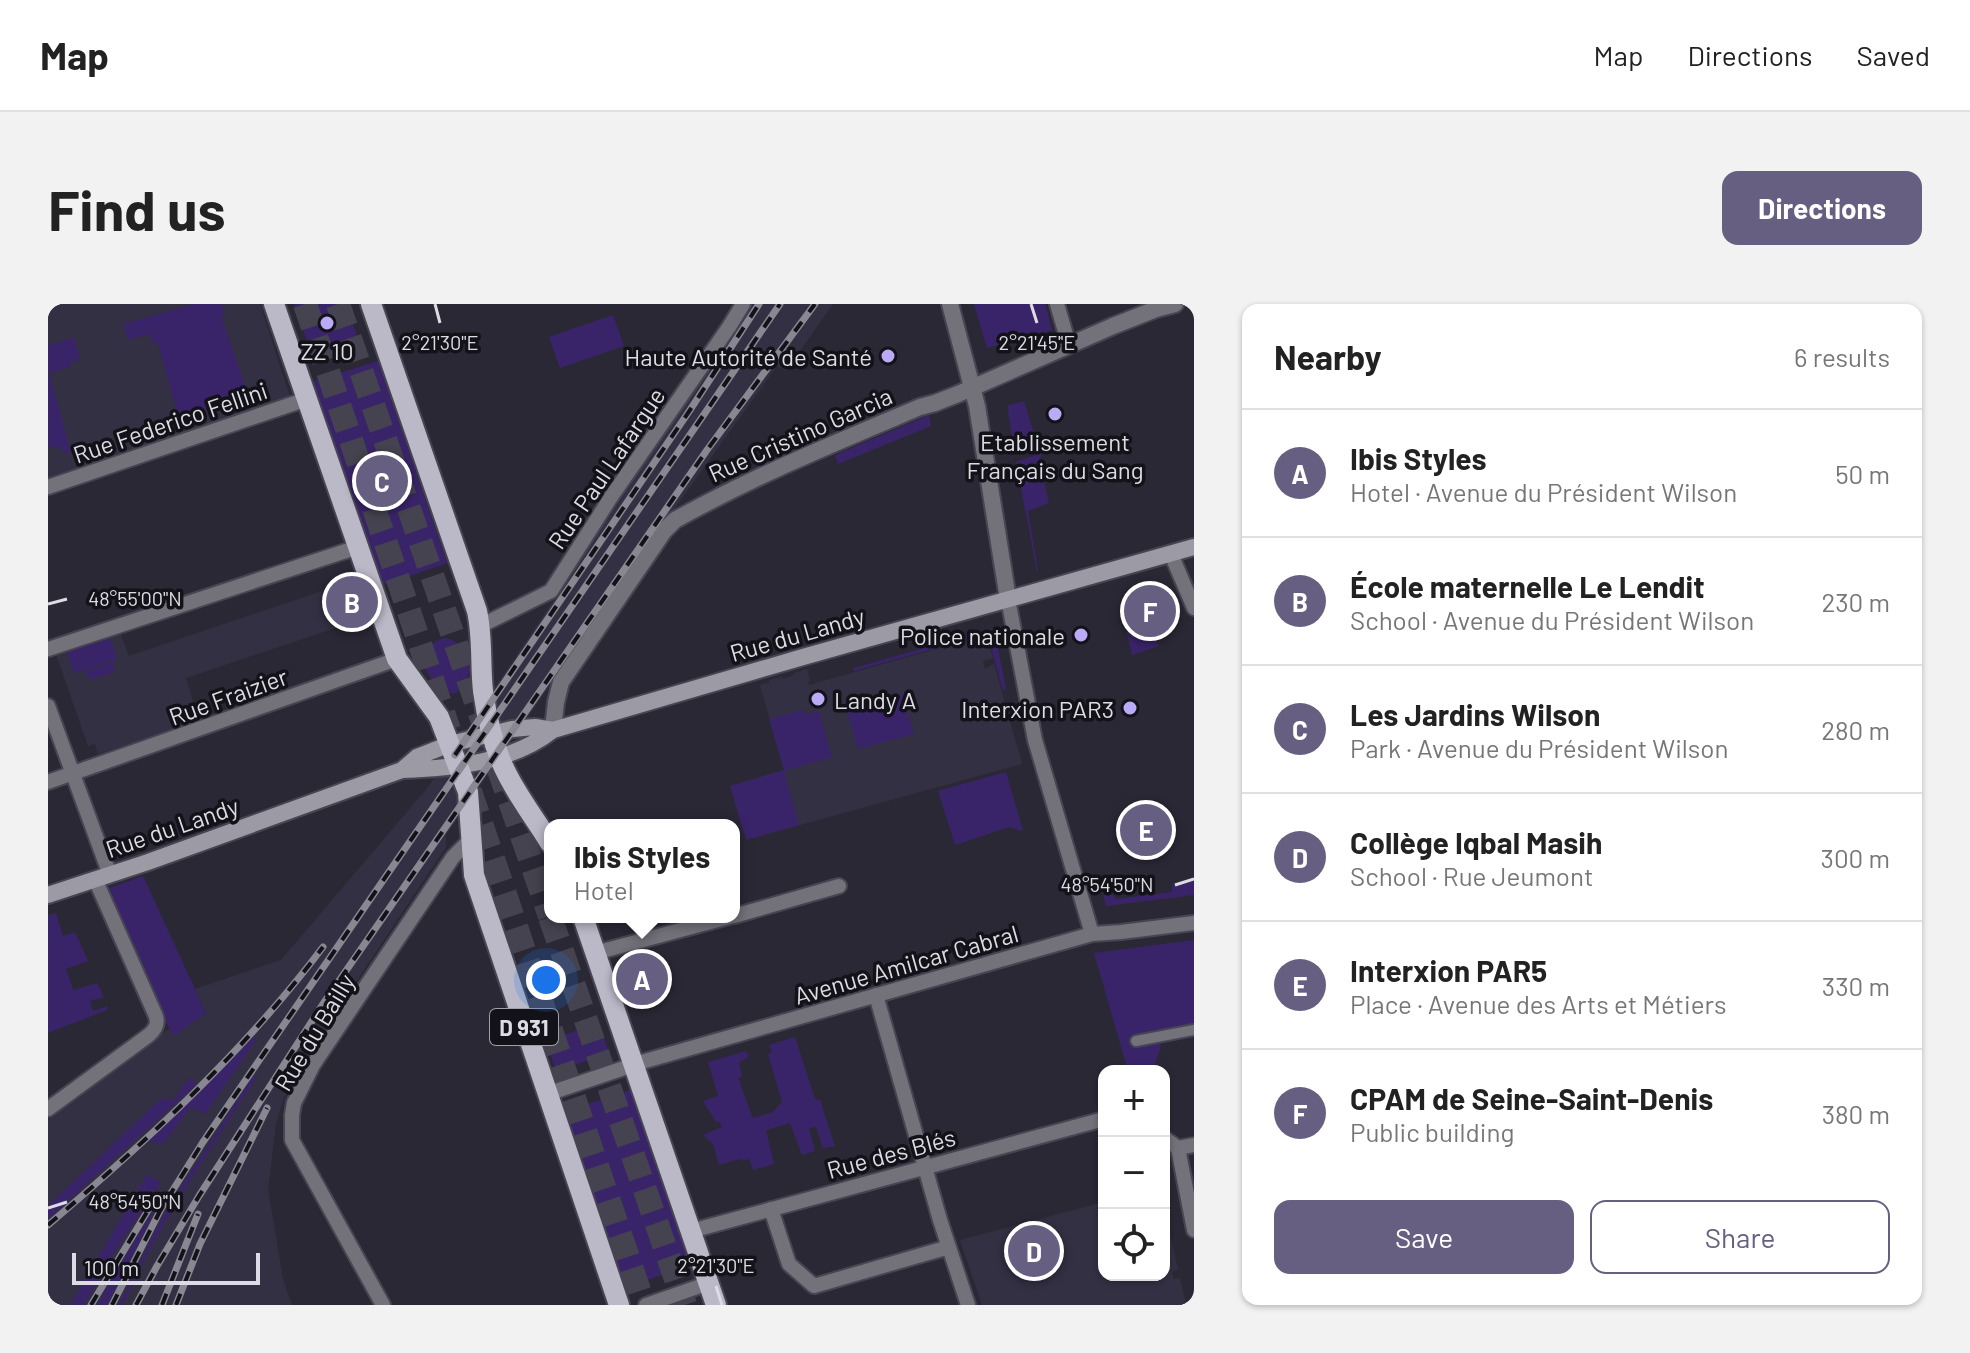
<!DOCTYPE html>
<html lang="en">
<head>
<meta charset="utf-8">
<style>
  body { margin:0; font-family:Barlow,sans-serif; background:#f2f2f2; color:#222 }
  .controls { position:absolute; right:24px; bottom:24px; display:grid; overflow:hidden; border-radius:16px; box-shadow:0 2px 6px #0004 }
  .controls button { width:72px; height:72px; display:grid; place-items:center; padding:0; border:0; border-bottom:2px solid #e0e0e0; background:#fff; color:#222; font:40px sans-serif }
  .scale { position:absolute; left:24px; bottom:20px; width:188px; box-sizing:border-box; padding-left:8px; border:4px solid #dddce5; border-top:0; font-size:22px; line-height:28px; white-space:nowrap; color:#dddce5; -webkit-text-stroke:6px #131218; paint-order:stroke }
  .you { position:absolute; left:498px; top:676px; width:28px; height:28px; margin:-20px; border:6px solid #fff; border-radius:50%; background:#1a73e8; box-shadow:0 0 0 12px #1a73e833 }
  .badge { display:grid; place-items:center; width:52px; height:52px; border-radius:50%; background:#675f81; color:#fff; font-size:26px; font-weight:700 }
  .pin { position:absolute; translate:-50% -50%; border:4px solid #fff; box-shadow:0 2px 8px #0006 }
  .popup { position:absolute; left:496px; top:515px; width:196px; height:104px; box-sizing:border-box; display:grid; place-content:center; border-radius:16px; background:#fff; filter:drop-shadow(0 2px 6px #0005); font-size:26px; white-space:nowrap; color:#767676 }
  .popup b { font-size:30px; color:#222 }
  .popup::after { content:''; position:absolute; left:50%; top:100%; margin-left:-16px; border:16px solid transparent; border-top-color:#fff }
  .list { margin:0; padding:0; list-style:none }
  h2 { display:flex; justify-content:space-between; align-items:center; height:104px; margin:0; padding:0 32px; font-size:34px }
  h2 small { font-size:26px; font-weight:400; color:#767676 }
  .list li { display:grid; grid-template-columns:52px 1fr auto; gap:24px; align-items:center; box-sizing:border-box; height:128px; padding:0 32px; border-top:2px solid #e0e0e0 }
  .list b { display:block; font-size:30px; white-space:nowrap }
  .list p { margin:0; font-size:26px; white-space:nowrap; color:#767676 }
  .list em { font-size:26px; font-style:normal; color:#767676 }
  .actions { display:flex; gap:16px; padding:24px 32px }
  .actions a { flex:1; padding:18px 0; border:2px solid #675f81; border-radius:16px; text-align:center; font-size:28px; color:#675f81 }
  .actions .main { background:#675f81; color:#fff }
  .icon { flex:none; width:44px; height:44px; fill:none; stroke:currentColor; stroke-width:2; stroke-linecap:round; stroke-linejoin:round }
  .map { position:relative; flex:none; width:1146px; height:1001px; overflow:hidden; border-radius:16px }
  header { display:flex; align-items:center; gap:48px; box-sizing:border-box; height:112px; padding:0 40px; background:#fff; border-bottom:2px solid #e0e0e0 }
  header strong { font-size:38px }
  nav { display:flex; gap:44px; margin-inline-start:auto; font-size:28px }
  .intro { display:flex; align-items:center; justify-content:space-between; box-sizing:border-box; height:192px; padding:0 48px }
  h1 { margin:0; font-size:56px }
  .button { padding:20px 36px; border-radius:16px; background:#675f81; color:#fff; font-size:28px; font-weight:700 }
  main { display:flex; gap:48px; padding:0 48px }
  aside { flex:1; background:#fff; border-radius:16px; box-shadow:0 2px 6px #0004 }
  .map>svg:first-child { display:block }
  .built { fill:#343043 }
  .green { fill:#3a2469 }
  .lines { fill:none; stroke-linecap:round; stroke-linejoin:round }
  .motorway-tunnel { stroke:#464350; stroke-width:24; stroke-dasharray:24 12; stroke-linecap:butt }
  .pedestrian-casing { stroke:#474552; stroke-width:14 }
  .minor-casing { stroke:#474552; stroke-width:18 }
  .tertiary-casing { stroke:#474552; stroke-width:20 }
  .secondary-casing { stroke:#474552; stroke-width:20 }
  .primary-casing { stroke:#474552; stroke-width:24 }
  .pedestrian { stroke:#737179; stroke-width:10 }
  .minor { stroke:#737179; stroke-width:14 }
  .tertiary { stroke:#737179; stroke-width:16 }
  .secondary { stroke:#9c9aa5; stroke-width:16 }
  .primary { stroke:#bbb9c8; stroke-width:20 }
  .rail-casing { stroke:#898792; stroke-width:7 }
  .rail { stroke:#131218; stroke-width:4; stroke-dasharray:12; stroke-linecap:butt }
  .ticks { fill:none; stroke:#dddce5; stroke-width:3 }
  .poi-dot { fill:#bbaaf6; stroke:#131218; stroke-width:3 }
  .labels { text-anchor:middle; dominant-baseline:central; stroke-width:7; stroke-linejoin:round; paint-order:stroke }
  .shield { fill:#131218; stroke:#a09fa8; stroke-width:2 }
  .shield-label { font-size:22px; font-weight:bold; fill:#dddce5 }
  .poi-label { font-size:24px; fill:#dddce5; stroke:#131218; text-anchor:end }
  .street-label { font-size:24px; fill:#dddce5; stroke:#131218 }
  .ticks-label { font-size:20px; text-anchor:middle; fill:#dddce5; stroke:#131218; stroke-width:7; stroke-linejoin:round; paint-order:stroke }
</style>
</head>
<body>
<header>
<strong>Map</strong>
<nav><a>Map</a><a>Directions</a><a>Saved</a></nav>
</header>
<div class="intro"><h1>Find us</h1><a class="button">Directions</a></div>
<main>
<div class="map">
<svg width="1146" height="1001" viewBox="0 0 1146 1001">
  <rect width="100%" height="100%" fill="#2b2836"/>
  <path class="built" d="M 0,0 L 212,0 L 244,99 L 0,180 Z
    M 704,0 L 785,0 L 738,67 L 729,62 L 580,269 L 398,531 L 398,543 L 250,765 L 236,794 L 228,820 L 220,885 L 235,975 L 244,1001 L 0,1001 L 0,816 L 122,724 L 126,731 L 158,709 L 147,685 L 233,656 L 381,482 Z
    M 298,279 L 300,285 L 304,284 L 312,309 L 309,310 L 311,316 L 138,374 L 151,417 L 50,450 L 47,440 L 40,442 L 8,350 L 72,329 L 81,352 Z
    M 938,331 L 945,354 L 935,357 L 937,365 L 946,360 L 974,460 L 698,536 L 682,482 L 736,466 L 712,381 L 721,379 L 721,376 L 733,373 L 735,375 L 746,371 L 746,369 L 759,365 L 762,377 L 760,378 L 761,381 Z
    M 1056,898 L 1056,971 L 1116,971 L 1116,904 L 1130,965 L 1124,968 L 1126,975 L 1132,974 L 1138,1001 L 934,1001 L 912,936 Z"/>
  <path class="green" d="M 146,0 L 173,0 L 177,11 L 173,13 L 201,92 L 131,115 L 110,39 L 105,40 L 102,30 L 80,36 L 75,20 Z
    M 246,0 L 298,0 L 311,38 L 265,54 Z
    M 926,0 L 997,0 L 1004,26 L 939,44 Z
    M 565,11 L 576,42 L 512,64 L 501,33 Z
    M 26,34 L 32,55 L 21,59 L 22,63 L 1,69 L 23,149 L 21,150 L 6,142 L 0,144 L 0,41 Z
    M 330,57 L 399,259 L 333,282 L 263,78 Z
    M 976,97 L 990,142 L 967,150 L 959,102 Z
    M 881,111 L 883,122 L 790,160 L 787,151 Z
    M 995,142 L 997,143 L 991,156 L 1001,199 L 980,207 L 990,267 L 989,268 L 968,158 L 991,150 Z
    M 1099,319 L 1111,342 L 1084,351 L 1078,325 Z
    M 946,324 L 958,385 L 955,386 L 939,330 L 806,367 L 806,364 Z
    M 62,334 L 69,355 L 26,369 L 19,348 Z
    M 396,334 C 426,337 429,381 405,390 C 379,381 360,345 396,334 Z
    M 65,358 L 67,363 L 64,369 L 45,375 L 38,372 L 37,367 Z
    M 854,389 L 866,430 L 810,445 L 798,404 Z
    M 756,406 L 757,411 L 771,407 L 784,453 L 736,467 L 751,521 L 698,536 L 682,482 L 736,466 L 721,415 Z
    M 958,468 L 975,527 L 961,523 L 907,541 L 890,487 Z
    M 95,572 L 158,709 L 126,732 L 115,713 L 64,601 L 61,584 Z
    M 1146,577 L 1146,591 L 1058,602 L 1055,590 L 1063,589 L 1068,595 L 1124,588 L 1124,580 Z
    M 8,609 L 15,632 L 27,628 L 40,657 L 18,665 L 25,686 L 49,679 L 56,693 L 42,697 L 45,707 L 60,702 L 59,706 L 0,729 L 0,611 Z
    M 1146,636 L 1146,724 L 1113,730 L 1112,746 L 1104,767 L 1080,767 L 1046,649 Z
    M 551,719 L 561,749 L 508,767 L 498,737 Z
    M 206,733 L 209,735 L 157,810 L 143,803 L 115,840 L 101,837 Z
    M 747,733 L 767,795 L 772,796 L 787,842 L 775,844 L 768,823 L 761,824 L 767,847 L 754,851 L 742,819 L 718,826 L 726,860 L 705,866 L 701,855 L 694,857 L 692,855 L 671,861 L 665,840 L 655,831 L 674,823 L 672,818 L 668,818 L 655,797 L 670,792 L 660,758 L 698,747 L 701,753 L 691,758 L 694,773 L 690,774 L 705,814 L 725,808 L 734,798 L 720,750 L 724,748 L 721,741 Z
    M 211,770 C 163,845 111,919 75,1001 L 71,1001 L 117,908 L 204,774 Z
    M 142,774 L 149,780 L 0,915 L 0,902 L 108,799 L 118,794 L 123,797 L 134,787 L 132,784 Z
    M 585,785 L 645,960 L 571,986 L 513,809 Z
    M 99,870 L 113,878 L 67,947 L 36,1001 L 22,1001 Z
    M 108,905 L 59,1001 L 50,1001 L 59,982 L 105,906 Z"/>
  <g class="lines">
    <path class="motorway-tunnel" d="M 257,0 L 401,426
      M 290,0 L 436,421
      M 450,463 L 502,612
      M 422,487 L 596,1001
      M 502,613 L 637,1001"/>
    <g class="pedestrian-casing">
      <path id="pedestrian" d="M 1088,737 L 1146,726"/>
    </g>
    <g class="minor-casing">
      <path id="minor" d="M 1009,0 L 1021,41
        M 0,183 L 259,95
        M 1123,250 L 1146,304
        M 960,295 L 987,436 L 1044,630
        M 432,322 L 503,287 L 563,193 L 681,23 L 695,0
        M 0,345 L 310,243
        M 0,402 L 62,571
        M 0,478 L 349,355
        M 686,612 L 791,582
        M 547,649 L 681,613
        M 828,691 L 892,916 L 920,1001
        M 499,790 L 597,757 L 1044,630 L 1073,628 L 1146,619
        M 0,805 L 101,731 C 108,725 111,719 107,710 L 47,575
        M 1116,834 L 1130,844 L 1146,841
        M 1130,844 L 1146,926
        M 723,905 L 741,960 L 766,982 L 901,943
        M 643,927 L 1056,815
        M 335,1001 L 244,836 L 244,811 L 246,799 L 265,761 L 405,553 L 424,534
        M 598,1001 L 661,979"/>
    </g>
    <g class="tertiary-casing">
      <path id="tertiary" d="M 902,0 L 929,102 L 960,295
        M 505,426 L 508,398 L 513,378 L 616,227 L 627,216 C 706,172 789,138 872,103 L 887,99 L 910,90 L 1065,22 L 1108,5 L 1127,0"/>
    </g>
    <g class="secondary-casing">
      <path id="secondary" d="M 354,466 L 369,453 L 402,440 L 464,425 L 487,423 L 505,426
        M 0,591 L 100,558 L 354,466 C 405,464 464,459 505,426 L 755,353 L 1146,243"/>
    </g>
    <g class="primary-casing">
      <path id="primary" d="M 226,0 L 349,355 L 391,413 L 420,488 L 426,571 L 571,1001
        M 323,0 L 429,307 C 435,334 432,360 435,387 C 439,415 446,445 459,470 C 471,494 488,516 502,539
        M 535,613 L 668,1001"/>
    </g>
    <use href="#pedestrian" class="pedestrian"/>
    <use href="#minor" class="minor"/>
    <use href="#tertiary" class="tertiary"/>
    <use href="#secondary" class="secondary"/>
    <use href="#primary" class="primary"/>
    <g class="rail-casing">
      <path id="rail" d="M 407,451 L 642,106 L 711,0
        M 0,921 C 99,837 196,748 275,643
        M 43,1001 L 105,898
        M 64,1001 L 113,905 L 155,838 L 732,0
        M 88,1001 L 109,962 L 151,892 L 277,697 L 659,146 L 767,0
        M 114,1001 L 150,910
        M 128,1001 L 152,940 L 219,804"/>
    </g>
    <use href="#rail" class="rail"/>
  </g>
  <path class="ticks" d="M 387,0 L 392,19M 983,0 L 989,19M 0,300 L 19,295M 1127,581 L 1146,575M 0,904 L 19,898M 668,982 L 674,1001"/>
  <g class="poi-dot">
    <circle cx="279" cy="19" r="8"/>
    <circle cx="840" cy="52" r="8"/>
    <circle cx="1007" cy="110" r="8"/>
    <circle cx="1033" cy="331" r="8"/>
    <circle cx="770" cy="395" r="8"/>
    <circle cx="1082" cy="404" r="8"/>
  </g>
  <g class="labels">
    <rect class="shield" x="442" y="705" width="68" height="36" rx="6"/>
    <g class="shield-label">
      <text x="476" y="723">D 931</text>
    </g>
    <g class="poi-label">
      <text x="279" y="46" text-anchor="middle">ZZ 10</text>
      <text x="824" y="52">Haute Autorité de Santé</text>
      <text x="1007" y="137" text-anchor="middle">Etablissement<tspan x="1007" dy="28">Français du Sang</tspan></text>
      <text x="1017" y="331">Police nationale</text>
      <text x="786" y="395" text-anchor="start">Landy A</text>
      <text x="1066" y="404">Interxion PAR3</text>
    </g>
    <g class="street-label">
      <text transform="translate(122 118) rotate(-19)">Rue Federico Fellini</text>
      <text transform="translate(752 130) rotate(-24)">Rue Cristino Garcia</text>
      <text transform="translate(558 164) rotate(-56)">Rue Paul Lafargue</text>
      <text transform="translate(749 330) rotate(-16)">Rue du Landy</text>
      <text transform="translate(180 392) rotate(-20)">Rue Fraizier</text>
      <text transform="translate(124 523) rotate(-19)">Rue du Landy</text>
      <text transform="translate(858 660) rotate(-16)">Avenue Amilcar Cabral</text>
      <text transform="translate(266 728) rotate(-59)">Rue du Bailly</text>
      <text transform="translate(843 849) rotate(-15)">Rue des Blés</text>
    </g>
  </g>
  <g class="ticks-label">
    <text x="392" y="46">2°21'30"E</text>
    <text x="989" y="46">2°21'45"E</text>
    <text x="87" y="302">48°55'00"N</text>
    <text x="1059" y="588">48°54'50"N</text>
    <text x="87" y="905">48°54'50"N</text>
    <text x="668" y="969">2°21'30"E</text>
  </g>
</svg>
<div class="controls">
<button>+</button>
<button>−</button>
<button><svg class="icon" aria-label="locate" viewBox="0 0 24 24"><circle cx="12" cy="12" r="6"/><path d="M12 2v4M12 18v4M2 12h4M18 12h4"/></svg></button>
</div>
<div class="scale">100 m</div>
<div class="you"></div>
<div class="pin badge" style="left:594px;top:675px">A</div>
<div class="popup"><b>Ibis Styles</b>Hotel</div>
<div class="pin badge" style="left:304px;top:298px">B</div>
<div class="pin badge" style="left:334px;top:177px">C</div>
<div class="pin badge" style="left:986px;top:947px">D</div>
<div class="pin badge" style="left:1098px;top:526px">E</div>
<div class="pin badge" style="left:1102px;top:307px">F</div>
</div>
<aside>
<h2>Nearby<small>6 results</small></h2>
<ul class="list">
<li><span class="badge">A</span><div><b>Ibis Styles</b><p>Hotel · Avenue du Président Wilson</p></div><em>50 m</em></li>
<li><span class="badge">B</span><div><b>École maternelle Le Lendit</b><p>School · Avenue du Président Wilson</p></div><em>230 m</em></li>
<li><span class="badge">C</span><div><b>Les Jardins Wilson</b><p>Park · Avenue du Président Wilson</p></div><em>280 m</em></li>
<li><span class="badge">D</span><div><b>Collège Iqbal Masih</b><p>School · Rue Jeumont</p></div><em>300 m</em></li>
<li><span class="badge">E</span><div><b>Interxion PAR5</b><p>Place · Avenue des Arts et Métiers</p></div><em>330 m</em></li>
<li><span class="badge">F</span><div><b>CPAM de Seine-Saint-Denis</b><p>Public building</p></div><em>380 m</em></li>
</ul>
<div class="actions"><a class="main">Save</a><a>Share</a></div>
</aside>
</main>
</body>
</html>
